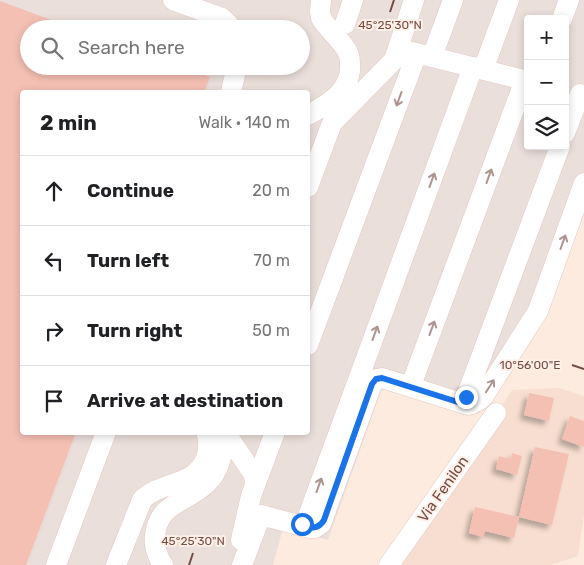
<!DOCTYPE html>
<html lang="en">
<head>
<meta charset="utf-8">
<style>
  body { margin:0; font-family:Rubik,sans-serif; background:#f6f6f6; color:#202124 }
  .controls { position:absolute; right:15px; top:15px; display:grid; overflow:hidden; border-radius:5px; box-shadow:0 2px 8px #0003 }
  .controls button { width:45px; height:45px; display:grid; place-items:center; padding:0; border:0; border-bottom:1px solid #e0e0e0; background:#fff; color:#202124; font:25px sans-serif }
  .stop { position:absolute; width:15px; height:15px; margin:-11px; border:4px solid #1a73e8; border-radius:50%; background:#fff }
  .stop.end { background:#1a73e8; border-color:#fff; box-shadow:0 1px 5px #0008 }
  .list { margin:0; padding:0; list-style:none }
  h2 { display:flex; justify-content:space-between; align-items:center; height:65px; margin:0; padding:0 20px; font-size:21px }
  h2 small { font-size:16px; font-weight:400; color:#757577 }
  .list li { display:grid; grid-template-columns:32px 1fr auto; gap:15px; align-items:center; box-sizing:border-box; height:70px; padding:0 20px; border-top:1px solid #e0e0e0 }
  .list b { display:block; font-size:19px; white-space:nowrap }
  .list em { font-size:16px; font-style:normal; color:#757577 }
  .icon { flex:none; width:28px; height:28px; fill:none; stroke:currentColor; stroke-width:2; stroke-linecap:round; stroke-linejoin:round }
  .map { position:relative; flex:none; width:584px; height:565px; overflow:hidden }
  .search { position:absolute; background:#fff; box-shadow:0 2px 8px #0003; left:20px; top:20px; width:290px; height:55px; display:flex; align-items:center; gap:12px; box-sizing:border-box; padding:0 18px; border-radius:28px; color:#757577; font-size:19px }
  .panel { position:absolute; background:#fff; box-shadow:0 2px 8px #0003; left:20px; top:90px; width:290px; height:345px; border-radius:5px }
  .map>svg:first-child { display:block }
  .residential { fill:#f8ded0 }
  .industrial { fill:#ebdfdb; fill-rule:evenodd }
  .building { fill:#f5c0b4; filter:url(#shadow) }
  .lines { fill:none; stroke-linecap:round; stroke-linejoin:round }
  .minor-casing { stroke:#e4c7bd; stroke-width:21 }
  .minor { stroke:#fff; stroke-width:20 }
  .oneway { stroke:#ad948f }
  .route { stroke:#1a73e8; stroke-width:6 }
  .ticks { fill:none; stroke:#764c45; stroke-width:2 }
  .labels { text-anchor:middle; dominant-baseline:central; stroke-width:4; stroke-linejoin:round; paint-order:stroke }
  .street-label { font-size:15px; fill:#764c45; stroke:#fff0e7 }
  .ticks-label { font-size:12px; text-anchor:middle; fill:#764c45; stroke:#fff0e7; stroke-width:4; stroke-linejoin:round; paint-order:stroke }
</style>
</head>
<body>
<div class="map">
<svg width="584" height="565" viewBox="0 0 584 565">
  <defs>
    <filter id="shadow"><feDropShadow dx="-4.5" dy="4.5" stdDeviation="2.5" flood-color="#0004"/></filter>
  </defs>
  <rect width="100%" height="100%" fill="#feebdf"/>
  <path class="residential" d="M 559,388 L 584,396 L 584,515 L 578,556 L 551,565 L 396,565 L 512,390 Z"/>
  <path class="industrial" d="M 0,0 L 584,0 L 584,206 L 555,293 L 478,414 L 383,386 L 328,540 L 283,528 L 273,565 L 0,565 ZM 528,19 L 565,19 L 565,146 L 528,146 ZM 29,29 L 301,29 L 301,66 L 29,66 ZM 22,92 L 308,92 L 308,432 L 22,432 Z"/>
  <path class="building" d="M 0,1 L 76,29 L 29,29 L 29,66 L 181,66 L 210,77 L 204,92 L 22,92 L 22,432 L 76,432 L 26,565 L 0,565 Z
    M 529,393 L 554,398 L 549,421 L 524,415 Z
    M 570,416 L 584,421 L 584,447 L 562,439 Z
    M 535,447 L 569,454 L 552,525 L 519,517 Z
    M 512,453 L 522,456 L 517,475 L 496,469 L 499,456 L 511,459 Z
    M 475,507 L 519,517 L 514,538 L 485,531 L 483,537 L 469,533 Z"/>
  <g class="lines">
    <g class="minor-casing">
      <path id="minor" d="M 173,0 L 222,18 L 233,29
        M 562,19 L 569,0
        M 345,24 L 353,0
        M 404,50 L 528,81
        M 432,57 L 453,0
        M 483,70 L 509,0
        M 231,92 L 237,66
        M 308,115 C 328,104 352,91 350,64 C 350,58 349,53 346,49 C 339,38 328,30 321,18 L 320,11 L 321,0
        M 565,133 L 580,94
        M 308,187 L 332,123 L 394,60 L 414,0
        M 308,345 L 417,53
        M 405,385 L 409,385 L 413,380 L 525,80
        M 472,404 L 467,402 L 466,397 L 560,146
        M 225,432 L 254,475 L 255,485
        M 296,524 L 303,524 L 307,519 L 473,67
        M 241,540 L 251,496 L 275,432
        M 56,565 L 106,432
        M 116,565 L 142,500 C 161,480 198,487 207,455 C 209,447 209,440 206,432
        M 163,565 C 157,556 154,547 155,536 C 158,502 187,503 207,483 C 220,470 224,451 223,432
        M 242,565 L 261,515 L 310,528 L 315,528 L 321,524 L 372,384 L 376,379 L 382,378 L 468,405 L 478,401 L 483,397 L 538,311 L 584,183
        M 389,565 L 496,413"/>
    </g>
    <use href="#minor" class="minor"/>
  </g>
  <defs><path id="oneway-shaft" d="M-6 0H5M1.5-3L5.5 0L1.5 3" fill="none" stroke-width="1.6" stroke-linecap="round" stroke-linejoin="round" transform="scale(1.25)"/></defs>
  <g class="oneway">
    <use href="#oneway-shaft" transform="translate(399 99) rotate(110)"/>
    <use href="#oneway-shaft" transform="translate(489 176) rotate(-70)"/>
    <use href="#oneway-shaft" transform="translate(432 180) rotate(-70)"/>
    <use href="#oneway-shaft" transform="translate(563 242) rotate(-70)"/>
    <use href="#oneway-shaft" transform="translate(432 328) rotate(-70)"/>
    <use href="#oneway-shaft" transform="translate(375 333) rotate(-70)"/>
    <use href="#oneway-shaft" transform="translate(490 386) rotate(-57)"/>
    <use href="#oneway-shaft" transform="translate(319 485) rotate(-70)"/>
  </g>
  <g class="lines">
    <path class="route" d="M 302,524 L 296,524 C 307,527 317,532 324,520 L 372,384 L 376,379 L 382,378 L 464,404 L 472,404 L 467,402 L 466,397"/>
  </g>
  <path class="ticks" d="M 390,12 L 394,0M 572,365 L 584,369M 189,565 L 193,553"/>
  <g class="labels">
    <g class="street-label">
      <text transform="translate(443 489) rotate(-55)">Via Fenilon</text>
    </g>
  </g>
  <g class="ticks-label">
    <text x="390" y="29">45°25'30"N</text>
    <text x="530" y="369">10°56'00"E</text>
    <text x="193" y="545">45°25'30"N</text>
  </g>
</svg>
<div class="controls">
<button>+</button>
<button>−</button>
<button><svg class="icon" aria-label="layers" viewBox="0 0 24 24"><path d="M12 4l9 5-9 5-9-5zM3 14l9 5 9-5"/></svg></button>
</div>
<div class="stop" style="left:302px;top:524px"></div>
<div class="stop end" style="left:466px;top:397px"></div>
<div class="search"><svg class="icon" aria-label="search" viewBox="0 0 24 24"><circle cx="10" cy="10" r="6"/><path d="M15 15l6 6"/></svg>Search here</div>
<section class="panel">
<h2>2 min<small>Walk · 140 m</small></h2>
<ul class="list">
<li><svg class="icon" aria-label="ahead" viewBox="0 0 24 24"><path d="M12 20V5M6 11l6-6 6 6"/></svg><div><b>Continue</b></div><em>20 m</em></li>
<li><svg class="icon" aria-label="left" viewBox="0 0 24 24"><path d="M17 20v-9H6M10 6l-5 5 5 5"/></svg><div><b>Turn left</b></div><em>70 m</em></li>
<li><svg class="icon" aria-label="right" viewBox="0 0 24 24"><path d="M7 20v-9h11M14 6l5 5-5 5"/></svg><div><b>Turn right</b></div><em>50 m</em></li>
<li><svg class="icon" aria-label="arrive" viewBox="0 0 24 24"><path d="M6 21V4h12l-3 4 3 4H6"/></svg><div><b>Arrive at destination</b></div></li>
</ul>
</section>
</div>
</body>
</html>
